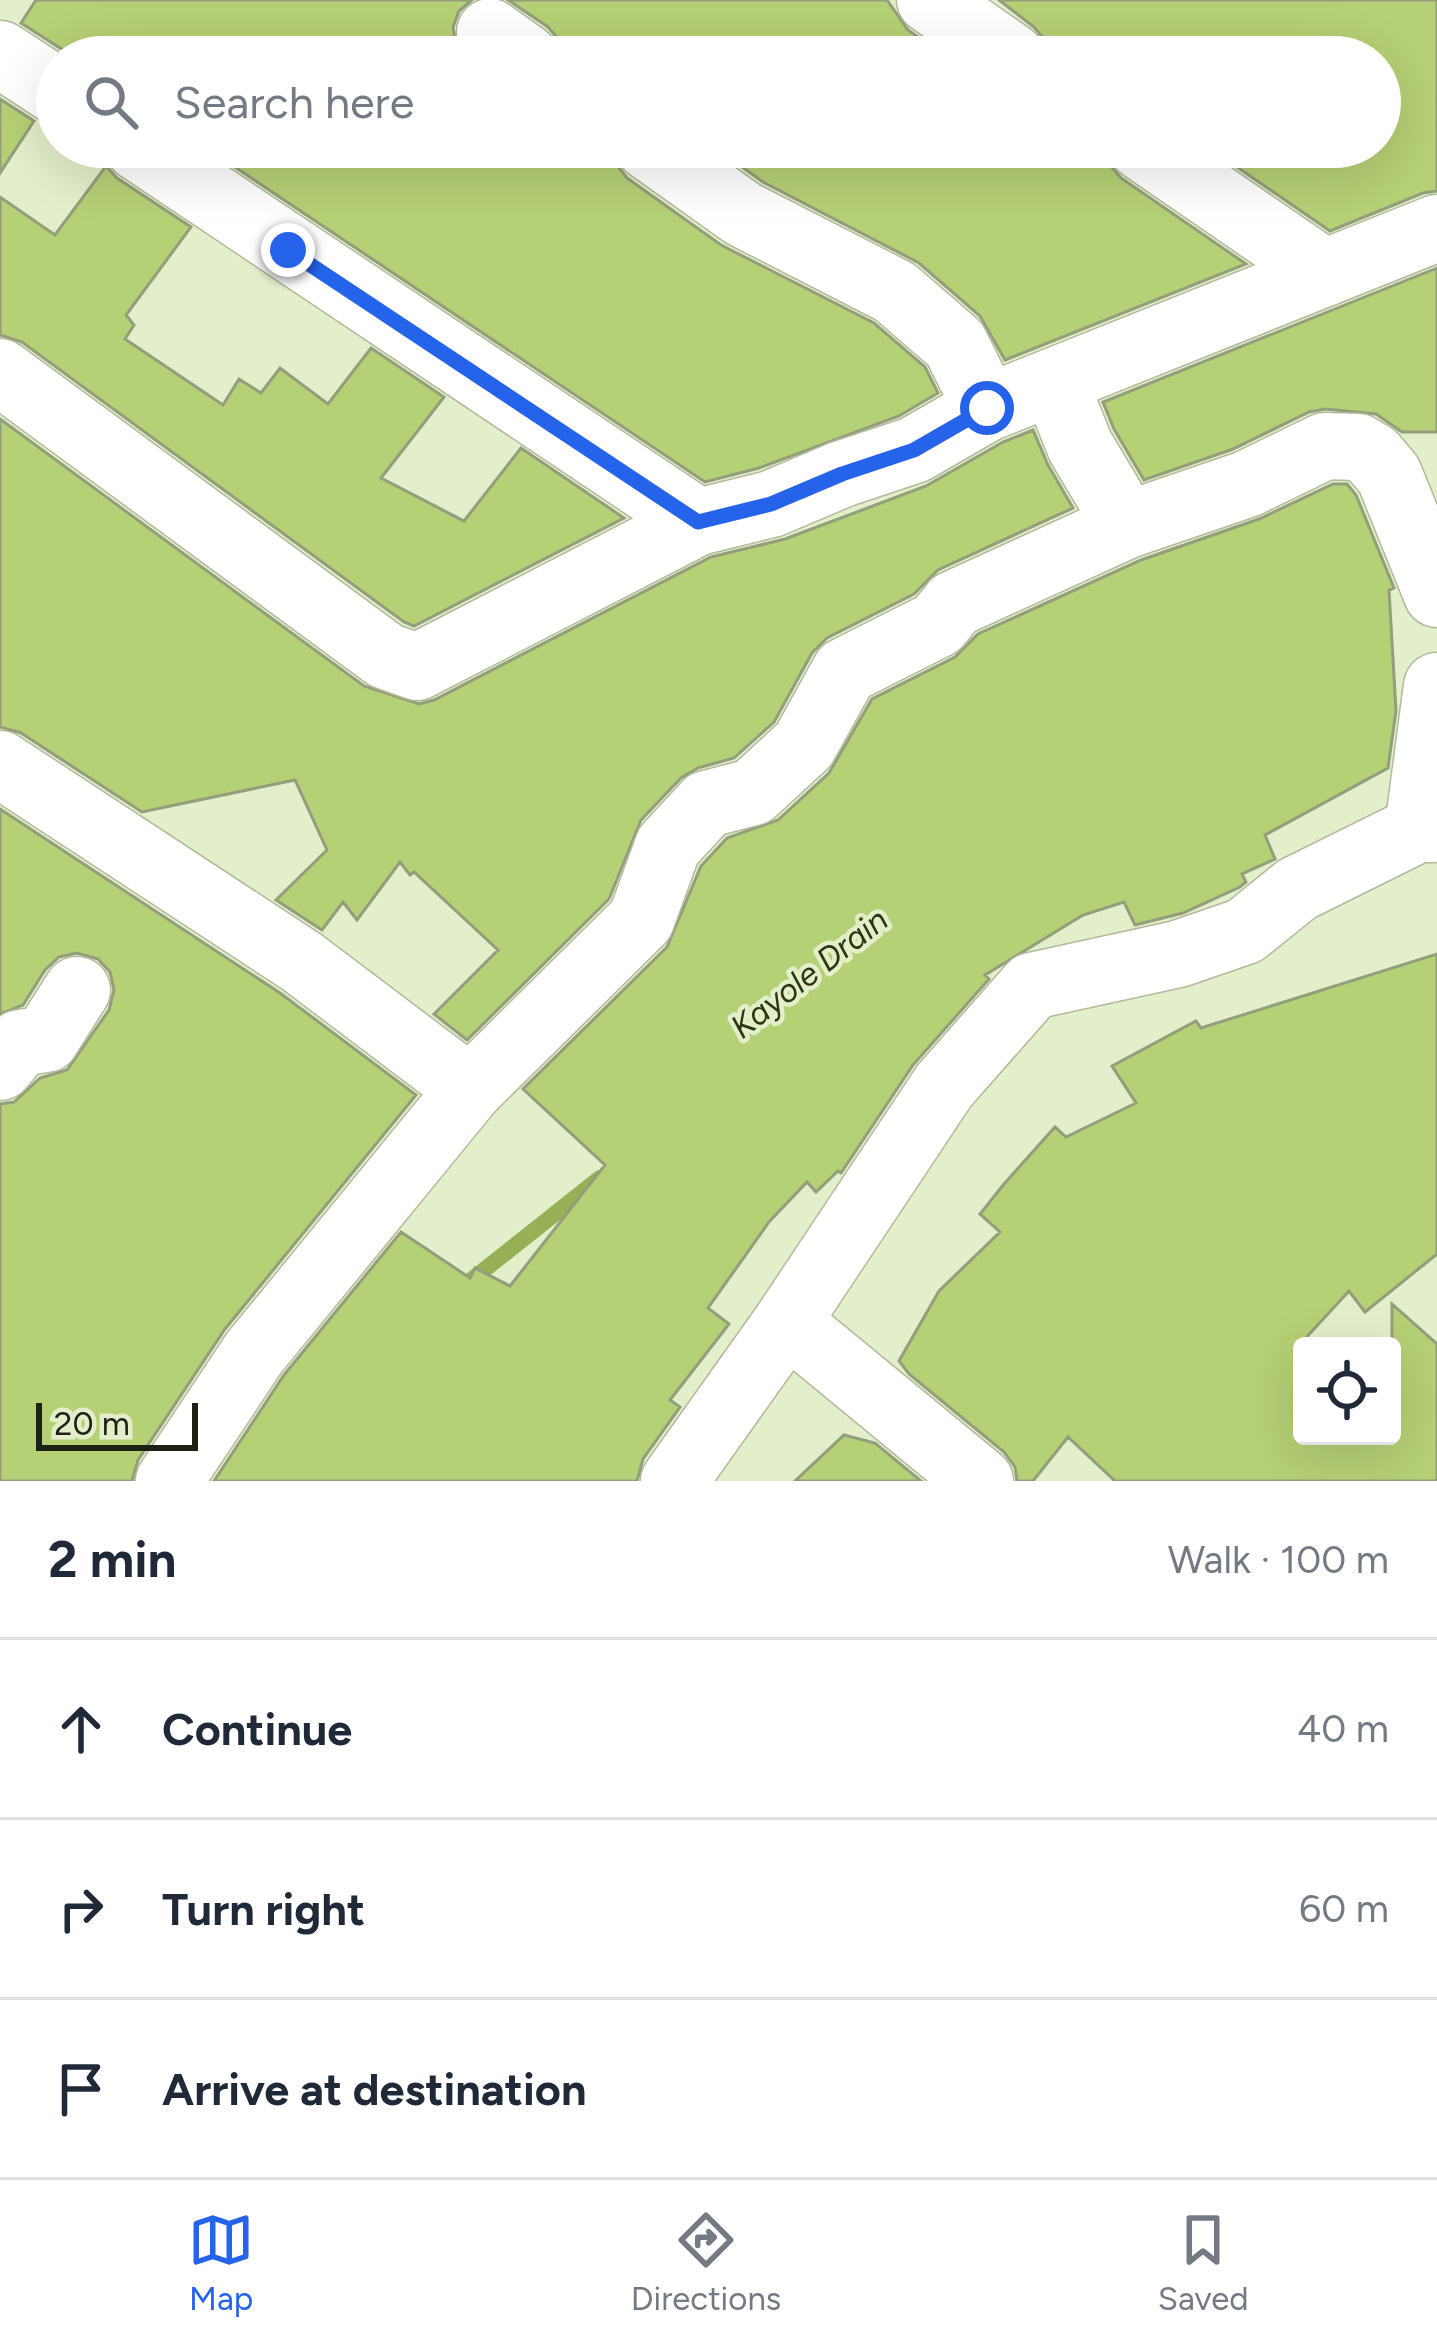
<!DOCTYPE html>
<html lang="en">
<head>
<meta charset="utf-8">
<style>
  body { margin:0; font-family:Figtree,sans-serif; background:#f2f2f3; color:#1f2937 }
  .controls { position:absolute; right:36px; bottom:36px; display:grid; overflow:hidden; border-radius:12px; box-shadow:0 12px 48px #0002 }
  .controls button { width:108px; height:108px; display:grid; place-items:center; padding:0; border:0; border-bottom:3px solid #e0e1e3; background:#fff; color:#1f2937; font:60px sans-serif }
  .scale { position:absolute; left:36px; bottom:30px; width:162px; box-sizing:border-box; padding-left:12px; border:6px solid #1d2114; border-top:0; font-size:33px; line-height:42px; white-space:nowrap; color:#1d2114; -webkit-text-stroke:9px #e3eecb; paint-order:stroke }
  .stop { position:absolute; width:36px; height:36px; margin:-27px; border:9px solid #2563eb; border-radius:50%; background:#fff }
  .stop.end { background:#2563eb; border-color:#fff; box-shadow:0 3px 12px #0008 }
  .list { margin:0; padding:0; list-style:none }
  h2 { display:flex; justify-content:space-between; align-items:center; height:156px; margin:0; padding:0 48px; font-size:51px }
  h2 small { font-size:39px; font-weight:400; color:#747a83 }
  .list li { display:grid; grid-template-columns:78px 1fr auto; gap:36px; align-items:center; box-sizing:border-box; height:180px; padding:0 48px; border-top:3px solid #e0e1e3 }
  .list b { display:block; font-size:45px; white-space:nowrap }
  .list em { font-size:39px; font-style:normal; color:#747a83 }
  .icon { flex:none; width:66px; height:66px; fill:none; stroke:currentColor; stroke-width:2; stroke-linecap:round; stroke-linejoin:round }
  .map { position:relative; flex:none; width:1437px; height:1481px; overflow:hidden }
  .search { position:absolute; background:#fff; box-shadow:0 12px 48px #0002; left:36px; right:36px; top:36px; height:132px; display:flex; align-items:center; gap:30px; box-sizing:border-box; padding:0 42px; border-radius:66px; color:#747a83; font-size:45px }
  .sheet { height:696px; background:#fff }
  nav { display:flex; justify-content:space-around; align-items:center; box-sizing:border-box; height:168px; border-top:3px solid #e0e1e3; background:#fff; font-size:33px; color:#747a83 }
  nav a { display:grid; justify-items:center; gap:6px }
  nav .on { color:#2563eb }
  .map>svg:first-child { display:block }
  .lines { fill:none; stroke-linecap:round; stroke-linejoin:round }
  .stream { stroke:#97af55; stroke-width:16 }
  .building { fill:#b6d075; stroke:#939e7c; stroke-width:3 }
  .minor-casing { stroke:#b0bb99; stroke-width:69 }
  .tertiary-casing { stroke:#b0bb99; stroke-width:69 }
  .minor { stroke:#fff; stroke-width:66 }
  .tertiary { stroke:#fff; stroke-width:66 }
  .route { stroke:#2563eb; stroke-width:15 }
  .labels { text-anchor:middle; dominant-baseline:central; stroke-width:9; stroke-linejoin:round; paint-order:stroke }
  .water-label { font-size:33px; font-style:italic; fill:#2c3610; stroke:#e3eecb }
</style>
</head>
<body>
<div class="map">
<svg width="1437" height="1481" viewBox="0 0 1437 1481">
  <rect width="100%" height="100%" fill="#e3eecb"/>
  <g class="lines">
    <path class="stream" d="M 465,1285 L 600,1178"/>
  </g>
  <path class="building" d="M 36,0 L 472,0 L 459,11 L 453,27 L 456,46 L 463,57 L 74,57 L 21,23 Z
    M 508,0 L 887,0 L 908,30 L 946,57 L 562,57 L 559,40 L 548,27 Z
    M 999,0 L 1437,0 L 1437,191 L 1423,193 L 1330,231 L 1208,147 L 1380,147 L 1380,57 L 1049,57 L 1045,40 L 1034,27 Z
    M 0,99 L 34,121 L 0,173 Z
    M 205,147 L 612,147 L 616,164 L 627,178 L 721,245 L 874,323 L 925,367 L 938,393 L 899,416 L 759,468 L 705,482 Z
    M 714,147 L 1105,147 L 1109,164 L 1121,178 L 1246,264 L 1005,360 L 980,316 L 919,263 L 763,182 Z
    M 106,166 L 117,178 L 191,227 L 126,315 L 134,325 L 125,339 L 223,405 L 239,379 L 261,393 L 280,368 L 328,404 L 371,348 L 444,397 L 381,478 L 464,521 L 521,448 L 624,518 L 414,626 L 404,622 L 22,342 L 0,335 L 0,197 L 55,235 Z
    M 1437,268 L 1437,432 L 1402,432 L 1376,414 L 1325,409 L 1309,412 L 1233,449 L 1144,480 L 1114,429 L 1103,402 Z
    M 0,419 L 364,686 L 419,704 L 434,700 L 711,557 L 785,539 L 926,486 L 1003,442 L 1033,430 L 1048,465 L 1073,508 L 938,570 L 914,594 L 827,638 L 812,653 L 774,722 L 734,758 L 698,768 L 681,778 L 641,820 L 609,899 L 467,1040 L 434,1014 L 498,950 L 414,872 L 410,875 L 400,862 L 357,920 L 343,902 L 322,930 L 276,900 L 327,850 L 295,780 L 142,812 L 21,733 L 0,727 Z
    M 1333,484 L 1347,484 L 1356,495 L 1394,588 L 1389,590 L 1396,711 L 1388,768 L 1265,835 L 1275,859 L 1242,874 L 1246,882 L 1240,887 L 1183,913 L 1135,925 L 1124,902 L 1083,915 L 985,975 L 989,979 L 913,1065 L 841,1173 L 838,1171 L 816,1192 L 807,1182 L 769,1222 L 708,1308 L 729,1324 L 670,1400 L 680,1407 L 643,1459 L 637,1481 L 214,1481 L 284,1375 L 401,1232 L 470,1278 L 475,1268 L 510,1286 L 605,1165 L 523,1089 L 667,947 L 701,866 L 727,838 L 778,820 L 829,773 L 872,699 L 955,657 L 978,634 L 1141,560 L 1259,519 Z
    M 0,809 L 280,993 L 416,1095 L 225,1329 L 138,1460 L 132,1481 L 0,1481 L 0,1104 L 14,1102 L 40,1078 L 67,1070 L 109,1010 L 114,990 L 110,972 L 98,959 L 77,953 L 59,957 L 45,970 L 23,1005 L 0,1014 Z
    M 1437,954 L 1437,1254 L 1365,1312 L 1349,1291 L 1302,1342 L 1302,1436 L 1392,1436 L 1392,1304 L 1437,1344 L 1437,1481 L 1115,1481 L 1068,1437 L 1033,1481 L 1017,1481 L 1015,1467 L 1004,1452 L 909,1374 L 899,1361 L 939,1291 L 1000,1232 L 980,1214 L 1004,1184 L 1055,1127 L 1066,1137 L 1136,1103 L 1112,1066 L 1196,1021 L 1201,1028 Z
    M 844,1435 L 875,1443 L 921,1481 L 795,1481 Z"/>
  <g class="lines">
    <g class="minor-casing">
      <path id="minor" d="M 930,0 L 1012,57
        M 490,32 L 525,57
        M 0,54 L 57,91
        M 138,147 L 698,522
        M 649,147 L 743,214 L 895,292 L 955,344 L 987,408
        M 1142,147 L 1325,273
        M 0,372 L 386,656 L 417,667 L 698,522 L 771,504 L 842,474 L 914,450 L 987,408 L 1437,228
        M 1054,381 L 1080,446 L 1127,525
        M 0,764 L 302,962 L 470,1089
        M 1418,829 L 1437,686
        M 0,1067 L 20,1043 L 46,1039 L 77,990
        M 787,1322 L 980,1481
        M 169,1481 L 254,1353 L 470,1089 L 641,920 L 668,846 L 707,804 L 753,792 L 804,745 L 845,671 L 938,624 L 954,604 L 1127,525 L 1247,484 L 1325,446 L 1358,447 L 1373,456 L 1389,475 L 1437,594"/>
    </g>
    <g class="tertiary-casing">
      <path id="tertiary" d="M 674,1481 L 787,1322 L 944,1086 L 1032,986 L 1178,954 L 1245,931 L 1297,889 L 1418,829 L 1437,829"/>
    </g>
    <use href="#minor" class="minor"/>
    <use href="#tertiary" class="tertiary"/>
  </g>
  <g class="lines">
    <path class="route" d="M 288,250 L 698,522 L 771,504 L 842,474 L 914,450 L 987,408"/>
  </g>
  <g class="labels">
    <g class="water-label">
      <text transform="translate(809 973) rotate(-38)">Kayole Drain</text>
    </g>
  </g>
</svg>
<div class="controls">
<button><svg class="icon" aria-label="locate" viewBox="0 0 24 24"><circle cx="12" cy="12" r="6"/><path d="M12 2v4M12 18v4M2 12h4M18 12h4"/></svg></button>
</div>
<div class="scale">20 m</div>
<div class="stop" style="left:987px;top:408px"></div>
<div class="stop end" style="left:288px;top:250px"></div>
<div class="search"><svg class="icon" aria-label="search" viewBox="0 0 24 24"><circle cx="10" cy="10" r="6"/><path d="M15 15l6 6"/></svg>Search here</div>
</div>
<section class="sheet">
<h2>2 min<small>Walk · 100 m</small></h2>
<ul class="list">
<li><svg class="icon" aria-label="ahead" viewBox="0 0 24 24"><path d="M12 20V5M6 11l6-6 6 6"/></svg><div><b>Continue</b></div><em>40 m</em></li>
<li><svg class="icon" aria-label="right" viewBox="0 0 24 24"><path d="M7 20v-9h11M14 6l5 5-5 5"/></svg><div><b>Turn right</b></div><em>60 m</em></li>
<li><svg class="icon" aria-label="arrive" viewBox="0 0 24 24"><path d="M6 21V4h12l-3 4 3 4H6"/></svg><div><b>Arrive at destination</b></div></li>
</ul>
</section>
<nav>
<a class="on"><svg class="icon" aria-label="map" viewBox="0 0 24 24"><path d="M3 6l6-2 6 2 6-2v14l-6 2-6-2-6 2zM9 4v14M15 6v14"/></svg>Map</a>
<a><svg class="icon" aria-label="directions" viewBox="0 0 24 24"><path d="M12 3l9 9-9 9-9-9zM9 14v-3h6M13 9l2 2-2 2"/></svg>Directions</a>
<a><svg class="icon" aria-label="saved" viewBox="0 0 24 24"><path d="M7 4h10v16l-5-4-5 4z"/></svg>Saved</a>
</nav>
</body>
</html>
